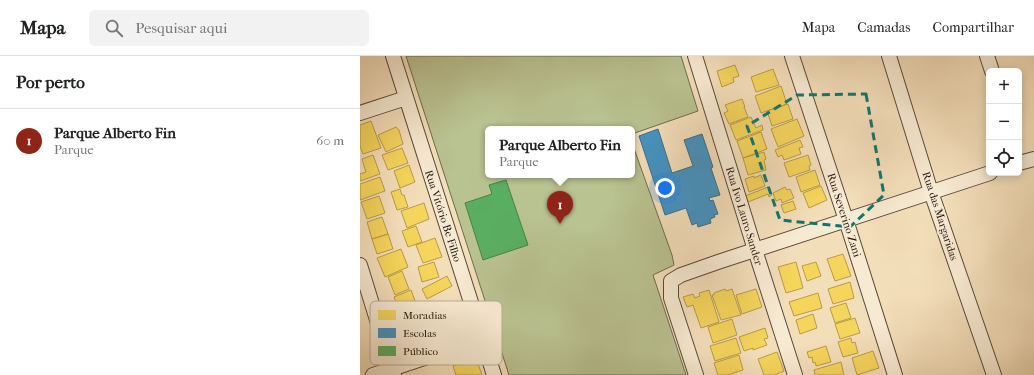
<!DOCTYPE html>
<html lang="pt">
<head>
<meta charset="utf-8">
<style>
  body { margin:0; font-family:"IM FELL French Canon",serif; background:#f2f2f2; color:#202124 }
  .controls { position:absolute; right:12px; top:12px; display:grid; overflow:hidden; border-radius:6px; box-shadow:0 2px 10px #0003 }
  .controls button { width:36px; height:36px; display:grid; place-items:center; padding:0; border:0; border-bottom:1px solid #e0e0e0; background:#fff; color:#202124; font:20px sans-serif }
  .you { position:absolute; left:305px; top:132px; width:14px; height:14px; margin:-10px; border:3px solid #fff; border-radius:50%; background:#1a73e8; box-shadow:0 0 0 6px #1a73e833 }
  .badge { display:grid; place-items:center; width:26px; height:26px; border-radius:50%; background:#8f2418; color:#fff; font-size:13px; font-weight:700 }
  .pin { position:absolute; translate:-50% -33px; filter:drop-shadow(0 1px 2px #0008) }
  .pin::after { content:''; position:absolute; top:21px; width:14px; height:12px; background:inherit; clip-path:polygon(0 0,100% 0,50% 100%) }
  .popup { position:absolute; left:125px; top:70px; width:150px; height:52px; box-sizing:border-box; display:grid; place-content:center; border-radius:6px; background:#fff; filter:drop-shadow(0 1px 3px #0005); font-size:13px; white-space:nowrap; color:#757577 }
  .popup b { font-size:15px; color:#202124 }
  .popup::after { content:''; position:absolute; left:50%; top:100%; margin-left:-8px; border:8px solid transparent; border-top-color:#fff }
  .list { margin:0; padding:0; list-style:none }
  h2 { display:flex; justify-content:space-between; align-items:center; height:52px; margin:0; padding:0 16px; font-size:17px }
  h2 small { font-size:13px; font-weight:400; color:#757577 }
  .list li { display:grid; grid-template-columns:26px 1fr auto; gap:12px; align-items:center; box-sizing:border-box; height:64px; padding:0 16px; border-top:1px solid #e0e0e0 }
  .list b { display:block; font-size:15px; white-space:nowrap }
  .list p { margin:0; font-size:13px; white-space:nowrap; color:#757577 }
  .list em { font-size:13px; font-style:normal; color:#757577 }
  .icon { flex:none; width:22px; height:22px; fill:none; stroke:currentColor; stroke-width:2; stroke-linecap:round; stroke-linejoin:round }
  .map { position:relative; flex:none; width:674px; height:319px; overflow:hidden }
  header { display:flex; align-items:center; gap:24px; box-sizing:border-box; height:56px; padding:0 20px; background:#fff; border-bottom:1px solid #e0e0e0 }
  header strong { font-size:19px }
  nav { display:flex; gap:22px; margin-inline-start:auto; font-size:14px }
  .search { width:280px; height:36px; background:#f2f2f2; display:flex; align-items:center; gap:10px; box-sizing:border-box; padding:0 14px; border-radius:6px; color:#757577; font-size:15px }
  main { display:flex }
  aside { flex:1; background:#fff }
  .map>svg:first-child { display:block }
  .park { fill:#b9c291; stroke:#6e6c50 }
  .homes { fill:#f6d55c; stroke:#b79c45 }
  .schools { fill:#4393c3; stroke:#3a6e8d }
  .public { fill:#5aae61; stroke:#4a8148 }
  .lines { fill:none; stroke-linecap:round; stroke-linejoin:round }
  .minor-casing { stroke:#584939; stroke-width:16 }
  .minor { stroke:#f7ead2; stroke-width:14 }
  .marked { fill:none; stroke:#0f766e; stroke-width:3; stroke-dasharray:8 5; stroke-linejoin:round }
  .labels { text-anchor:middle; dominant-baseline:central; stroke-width:4; stroke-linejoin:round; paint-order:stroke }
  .street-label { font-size:11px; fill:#24170e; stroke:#f7ead2 }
  .key { fill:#f7ead2; stroke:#b8ab97; stroke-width:1 }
  .key-label { font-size:11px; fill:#24170e }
</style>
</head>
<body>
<header>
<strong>Mapa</strong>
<div class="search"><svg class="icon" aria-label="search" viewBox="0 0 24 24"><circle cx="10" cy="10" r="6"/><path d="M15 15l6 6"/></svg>Pesquisar aqui</div>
<nav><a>Mapa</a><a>Camadas</a><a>Compartilhar</a></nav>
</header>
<main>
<aside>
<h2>Por perto<small></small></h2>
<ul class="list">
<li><span class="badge">1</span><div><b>Parque Alberto Fin</b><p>Parque</p></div><em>60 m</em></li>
</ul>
</aside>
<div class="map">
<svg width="674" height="319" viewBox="0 0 674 319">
  <rect width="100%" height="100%" fill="#f3deba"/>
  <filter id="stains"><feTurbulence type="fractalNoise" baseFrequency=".005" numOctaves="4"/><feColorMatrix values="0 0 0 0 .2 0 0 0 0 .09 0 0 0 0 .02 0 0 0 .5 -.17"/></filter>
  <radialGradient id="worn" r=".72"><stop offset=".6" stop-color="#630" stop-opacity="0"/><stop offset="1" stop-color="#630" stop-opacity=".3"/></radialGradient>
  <path class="park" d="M 46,0 L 321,0 L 338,55 L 272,78 L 272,73 L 128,73 L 128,119 L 272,119 L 272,87 L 312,199 L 314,209 L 293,219 L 326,319 L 149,319 Z"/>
  <path class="homes" d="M 375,9 L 379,20 L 373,22 L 374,26 L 362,31 L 357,15 Z
    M 413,13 L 419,29 L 396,36 L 391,21 Z
    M 421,30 L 427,48 L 401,57 L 395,40 Z
    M 382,43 L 385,51 L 384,51 L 388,61 L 369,68 L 364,57 L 368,55 L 365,49 Z
    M 428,48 L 433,63 L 412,70 L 407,55 Z
    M 391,61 L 396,72 L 402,69 L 403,74 L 376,84 L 370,69 Z
    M 437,63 L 444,80 L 418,91 L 411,73 Z
    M 11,65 L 21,92 L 3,98 L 0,90 L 0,69 Z
    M 36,71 L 39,74 L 43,88 L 26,96 L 18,79 Z
    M 401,76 L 407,93 L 383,102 L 377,85 Z
    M 440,84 L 443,91 L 439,92 L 441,98 L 424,104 L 422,99 L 418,101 L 415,94 Z
    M 42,92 L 48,107 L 28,114 L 22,99 Z
    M 404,96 L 406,103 L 404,104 L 406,114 L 388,119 L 383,102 Z
    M 13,99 L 20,118 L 0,125 L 0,118 L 6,116 L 2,103 Z
    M 448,99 L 451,109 L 449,110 L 450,114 L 429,121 L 424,107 Z
    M 49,109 L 55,126 L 40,132 L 34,115 Z
    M 455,114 L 460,129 L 441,136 L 436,121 Z
    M 401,119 L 405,130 L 389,136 L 385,123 L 394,120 L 394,122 Z
    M 20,121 L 25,135 L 0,144 L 0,128 Z
    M 461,130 L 467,144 L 449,152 L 443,137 Z
    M 408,131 L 412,139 L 409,141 L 408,138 L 388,146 L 385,140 Z
    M 425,131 L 427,134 L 430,133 L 434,142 L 422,147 L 421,143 L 416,145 L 413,137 Z
    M 40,133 L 42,139 L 44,139 L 48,151 L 37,154 L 31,136 Z
    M 19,140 L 25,157 L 7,163 L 1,146 Z
    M 433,145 L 436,153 L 424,157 L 421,149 Z
    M 64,147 L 69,163 L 47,172 L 41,155 Z
    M 22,161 L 28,178 L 12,183 L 7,166 Z
    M 56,170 L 62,186 L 48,191 L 42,175 Z
    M 28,178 L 33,193 L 17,198 L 12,183 Z
    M 75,182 L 82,201 L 63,207 L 56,189 Z
    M 41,193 L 48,211 L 25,221 L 17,202 Z
    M 483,198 L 491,220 L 475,225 L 467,203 Z
    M 74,206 L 79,221 L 62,226 L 58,211 Z
    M 436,206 L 443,232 L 426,237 L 418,211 Z
    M 456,206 L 461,220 L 447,225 L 442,210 Z
    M 42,215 L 49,233 L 35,239 L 28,221 Z
    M 87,220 L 92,230 L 67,243 L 62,233 Z
    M 490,226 L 494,242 L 473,248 L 468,233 Z
    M 365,233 L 366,235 L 372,233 L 381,259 L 361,264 L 352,239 L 354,239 L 354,237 Z
    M 396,233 L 402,251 L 382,258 L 376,239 Z
    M 51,234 L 57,250 L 47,255 L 45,249 L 38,252 L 34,241 Z
    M 349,234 L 359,266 L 341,272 L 333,249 L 327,251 L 323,241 L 333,238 L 335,242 L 340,240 L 339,237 Z
    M 458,237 L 462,252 L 434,260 L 429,246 Z
    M 486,247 L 491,262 L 475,267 L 470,252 Z
    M 96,248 L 101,266 L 86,271 L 80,253 Z
    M 453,258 L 457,272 L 440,278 L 436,264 Z
    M 69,259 L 74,274 L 68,276 L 69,280 L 60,284 L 53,264 Z
    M 495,262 L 500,277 L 480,283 L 475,268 Z
    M 372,263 L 377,279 L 353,287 L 348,271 Z
    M 51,265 L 58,286 L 41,292 L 33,271 Z
    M 405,272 L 408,282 L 404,283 L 407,289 L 393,294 L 393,292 L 384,295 L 379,281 Z
    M 376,282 L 381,297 L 355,305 L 350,290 Z
    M 491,282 L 492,287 L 495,286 L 498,297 L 483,301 L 478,286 Z
    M 466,290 L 471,306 L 456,310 L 455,306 L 453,307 L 452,301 L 449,302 L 447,296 Z
    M 513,295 L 519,312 L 497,319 L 492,302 Z
    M 417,296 L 424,315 L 415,319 L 404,319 L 398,303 Z
    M 379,299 L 383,314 L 368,319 L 358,319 L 354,307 Z
    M 116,302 L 122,319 L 96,319 L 93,310 Z
    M 481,306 L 484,319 L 455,319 L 454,314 Z"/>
  <path class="schools" d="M 298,73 L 312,117 L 333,110 L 324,84 L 342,78 L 353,111 L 351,112 L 360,139 L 349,142 L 350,145 L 353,144 L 358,158 L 354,159 L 355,161 L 350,163 L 351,167 L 338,171 L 337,167 L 332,169 L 326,152 L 305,159 L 279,80 Z"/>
  <path class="public" d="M 146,124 L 168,189 L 123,204 L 105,147 L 132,138 L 129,129 Z"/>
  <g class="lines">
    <g class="minor-casing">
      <path id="minor" d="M 33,0 L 134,319
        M 335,0 L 395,194 L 435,319
        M 432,0 L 486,164 L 535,319
        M 529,0 L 571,136 L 634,319
        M 627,0 L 632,15
        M 0,57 L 46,42
        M 659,107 L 674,103
        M 0,209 L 34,319
        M 13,319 L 122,283
        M 336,319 L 311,242 L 311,225 L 321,219 L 358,206 L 630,117"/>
    </g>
    <use href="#minor" class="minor"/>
  </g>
  <path class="marked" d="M 506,38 L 524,139 L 490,171 L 420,164 L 387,70 L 437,39 Z"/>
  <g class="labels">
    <g class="street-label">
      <text transform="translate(484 159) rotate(72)">Rua Severino Zani</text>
      <text transform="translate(83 160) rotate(72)">Rua Vitório Be Filho</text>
      <text transform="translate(384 160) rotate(73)">Rua Ivo Lauro Sander</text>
      <text transform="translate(580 160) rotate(72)">Rua das Margaridas</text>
    </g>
  </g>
  <rect x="10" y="245" width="132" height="64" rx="6" class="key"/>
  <rect x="18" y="254" width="18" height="10" fill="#f6d55c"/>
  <rect x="18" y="272" width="18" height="10" fill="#4393c3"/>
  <rect x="18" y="290" width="18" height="10" fill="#5aae61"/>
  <g class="key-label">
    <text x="43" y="263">Moradias</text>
    <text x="43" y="281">Escolas</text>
    <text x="43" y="299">Público</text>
  </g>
  <rect width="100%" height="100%" filter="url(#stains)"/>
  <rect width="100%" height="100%" fill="url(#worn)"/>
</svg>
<div class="controls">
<button>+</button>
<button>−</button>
<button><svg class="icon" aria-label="locate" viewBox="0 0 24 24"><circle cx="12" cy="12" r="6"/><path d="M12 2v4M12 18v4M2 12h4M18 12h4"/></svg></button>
</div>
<div class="you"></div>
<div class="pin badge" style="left:200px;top:168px">1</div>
<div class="popup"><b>Parque Alberto Fin</b>Parque</div>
</div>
</main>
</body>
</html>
